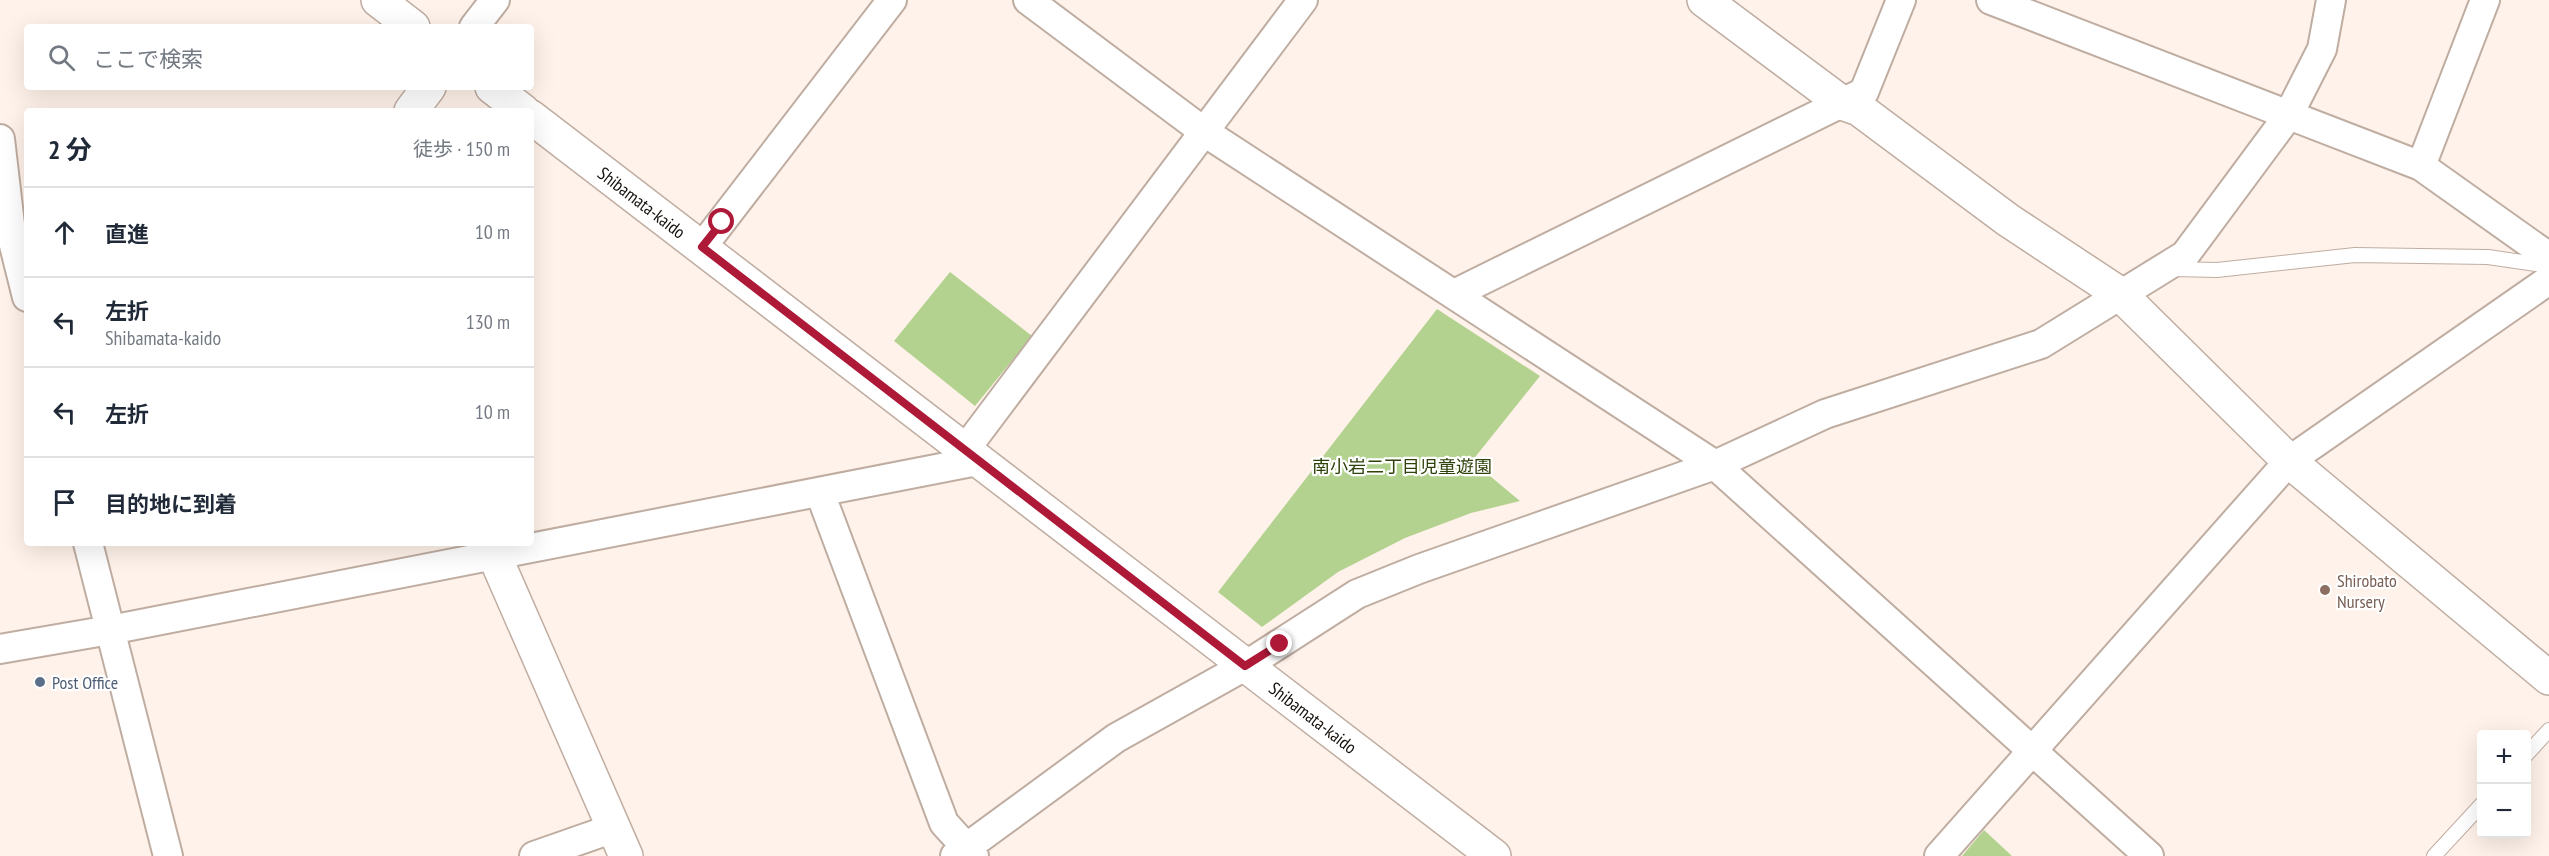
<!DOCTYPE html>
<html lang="ja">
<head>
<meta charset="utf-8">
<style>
  body { margin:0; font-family:"PT Sans Narrow","Noto Sans JP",sans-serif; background:#f2f2f3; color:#1f2937 }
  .controls { position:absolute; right:18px; bottom:18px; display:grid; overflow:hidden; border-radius:6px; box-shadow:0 6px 24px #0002 }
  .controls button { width:54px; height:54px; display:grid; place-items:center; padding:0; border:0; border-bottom:2px solid #e0e1e3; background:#fff; color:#1f2937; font:30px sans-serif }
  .stop { position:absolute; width:18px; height:18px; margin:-14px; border:4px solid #ae1938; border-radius:50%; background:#fff }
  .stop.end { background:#ae1938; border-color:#fff; box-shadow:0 2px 6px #0008 }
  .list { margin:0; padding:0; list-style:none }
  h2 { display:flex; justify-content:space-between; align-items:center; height:78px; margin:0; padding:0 24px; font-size:26px }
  h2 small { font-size:20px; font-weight:400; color:#747a83 }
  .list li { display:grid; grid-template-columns:39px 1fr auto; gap:18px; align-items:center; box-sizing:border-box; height:90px; padding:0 24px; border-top:2px solid #e0e1e3 }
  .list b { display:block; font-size:22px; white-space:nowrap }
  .list p { margin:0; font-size:20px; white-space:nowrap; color:#747a83 }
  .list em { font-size:20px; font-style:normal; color:#747a83 }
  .icon { flex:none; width:33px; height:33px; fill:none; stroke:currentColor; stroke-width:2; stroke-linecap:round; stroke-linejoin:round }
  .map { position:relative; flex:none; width:2549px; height:856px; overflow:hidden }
  .search { position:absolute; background:#fff; box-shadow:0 6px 24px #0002; left:24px; top:24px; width:510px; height:66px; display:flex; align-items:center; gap:15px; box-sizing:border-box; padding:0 21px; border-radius:6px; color:#747a83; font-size:22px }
  .panel { position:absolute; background:#fff; box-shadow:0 6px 24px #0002; left:24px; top:108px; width:510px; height:438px; border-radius:6px }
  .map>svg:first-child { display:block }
  .green { fill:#b4d28f }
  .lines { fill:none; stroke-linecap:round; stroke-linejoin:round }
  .service-casing { stroke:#c0ada1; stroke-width:16 }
  .minor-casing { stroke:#c0ada1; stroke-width:32 }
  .tertiary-casing { stroke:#c0ada1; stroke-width:36 }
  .secondary-casing { stroke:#c0ada1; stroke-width:36 }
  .service { stroke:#fff; stroke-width:14 }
  .minor { stroke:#fff; stroke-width:28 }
  .tertiary { stroke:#fff; stroke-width:33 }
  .secondary { stroke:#fff; stroke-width:33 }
  .route { stroke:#ae1938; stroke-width:8 }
  .education-dot { fill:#8d6e63; stroke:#fff; stroke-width:2 }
  .service-dot { fill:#5c6f8a; stroke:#fff; stroke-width:2 }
  .labels { text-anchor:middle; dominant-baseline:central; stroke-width:4.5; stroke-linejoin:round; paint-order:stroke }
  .street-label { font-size:18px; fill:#150f0b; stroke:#fff }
  .park-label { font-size:18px; fill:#2e4209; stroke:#fff }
  .education-label { font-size:18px; fill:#785e54; stroke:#fff; text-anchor:start }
  .service-label { font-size:18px; fill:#4e5e75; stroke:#fff; text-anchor:start }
</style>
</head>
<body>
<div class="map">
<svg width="2549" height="856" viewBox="0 0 2549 856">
  <rect width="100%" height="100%" fill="#fef2ea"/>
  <path class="green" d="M 950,272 L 1032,336 L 975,406 L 894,341 Z
    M 1437,309 L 1540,376 L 1472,461 L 1520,501 L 1471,513 L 1405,538 L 1338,572 L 1262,627 L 1218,592 Z
    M 1984,830 L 2012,856 L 1962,856 Z"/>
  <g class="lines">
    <g class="service-casing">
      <path id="service" d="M 2172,269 L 2217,270 L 2355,255 L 2488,257 L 2549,266
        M 2526,755 L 2549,730
        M 2434,856 L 2482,804"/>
    </g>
    <g class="minor-casing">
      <path id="minor" d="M 1028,0 L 1203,131 L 1715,465 L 2149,856
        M 1991,0 L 2421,166 L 2549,257
        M 474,27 L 495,0
        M 0,139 L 11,233 L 27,297
        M 2421,166 L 2485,0
        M 702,247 L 892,0
        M 1454,294 L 1864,92 L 1901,0
        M 964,451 L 1303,0
        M 820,493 L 944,823 L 974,856
        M 88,543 L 168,856
        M 0,649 L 110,630 L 977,461
        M 534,856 L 614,828
        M 955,856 L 1116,738 L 1245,666 L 1357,594 L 1419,569 L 1715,465 L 1825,414 L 2041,344 L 2185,255 L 2288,116 L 2322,49 L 2331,0
        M 1939,856 L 2289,461 L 2549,280"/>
    </g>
    <g class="tertiary-casing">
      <path id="tertiary" d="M 1704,0 L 1842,103 L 1859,109 L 2008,220 L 2120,294 L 2289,461 L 2549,678
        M 411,111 L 429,87
        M 489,543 L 626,856"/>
    </g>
    <g class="secondary-casing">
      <g id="secondary">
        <path d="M 378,0 L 413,27"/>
        <path d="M 492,87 L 523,111"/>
        <path id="s1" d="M 531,117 L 1494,856"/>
      </g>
    </g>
    <use href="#service" class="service"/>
    <use href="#minor" class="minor"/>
    <use href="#tertiary" class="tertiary"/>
    <use href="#secondary" class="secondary"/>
  </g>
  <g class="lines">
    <path class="route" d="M 722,222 L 702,247 L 1245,666 L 1280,644"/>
  </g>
  <circle class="education-dot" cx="2325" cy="590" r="6"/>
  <circle class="service-dot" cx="40" cy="682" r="6"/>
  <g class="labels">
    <g class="street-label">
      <text stroke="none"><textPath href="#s1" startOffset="140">Shibamata-kaido</textPath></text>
      <text stroke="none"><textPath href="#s1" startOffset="986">Shibamata-kaido</textPath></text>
    </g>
    <g class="park-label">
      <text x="1402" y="466">南小岩二丁目児童遊園</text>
    </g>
    <g class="education-label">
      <text x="2337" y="580">Shirobato<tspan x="2337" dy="21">Nursery</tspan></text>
    </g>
    <g class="service-label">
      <text x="52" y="682">Post Office</text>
    </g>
  </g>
</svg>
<div class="controls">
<button>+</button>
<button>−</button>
</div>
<div class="stop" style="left:722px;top:222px"></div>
<div class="stop end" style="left:1280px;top:644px"></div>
<div class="search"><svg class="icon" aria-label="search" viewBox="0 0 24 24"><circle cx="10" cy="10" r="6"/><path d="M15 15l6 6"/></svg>ここで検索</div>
<section class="panel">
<h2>2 分<small>徒歩 · 150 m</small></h2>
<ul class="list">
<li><svg class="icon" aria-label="ahead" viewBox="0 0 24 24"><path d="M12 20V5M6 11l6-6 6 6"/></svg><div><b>直進</b></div><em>10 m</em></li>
<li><svg class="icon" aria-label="left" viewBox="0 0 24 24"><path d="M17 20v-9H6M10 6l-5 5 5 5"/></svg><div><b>左折</b><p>Shibamata-kaido</p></div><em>130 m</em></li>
<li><svg class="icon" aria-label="left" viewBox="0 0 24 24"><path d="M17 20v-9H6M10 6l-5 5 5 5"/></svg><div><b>左折</b></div><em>10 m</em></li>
<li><svg class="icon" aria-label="arrive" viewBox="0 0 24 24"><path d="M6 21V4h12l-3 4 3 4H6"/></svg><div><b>目的地に到着</b></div></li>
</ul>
</section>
</div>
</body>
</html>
